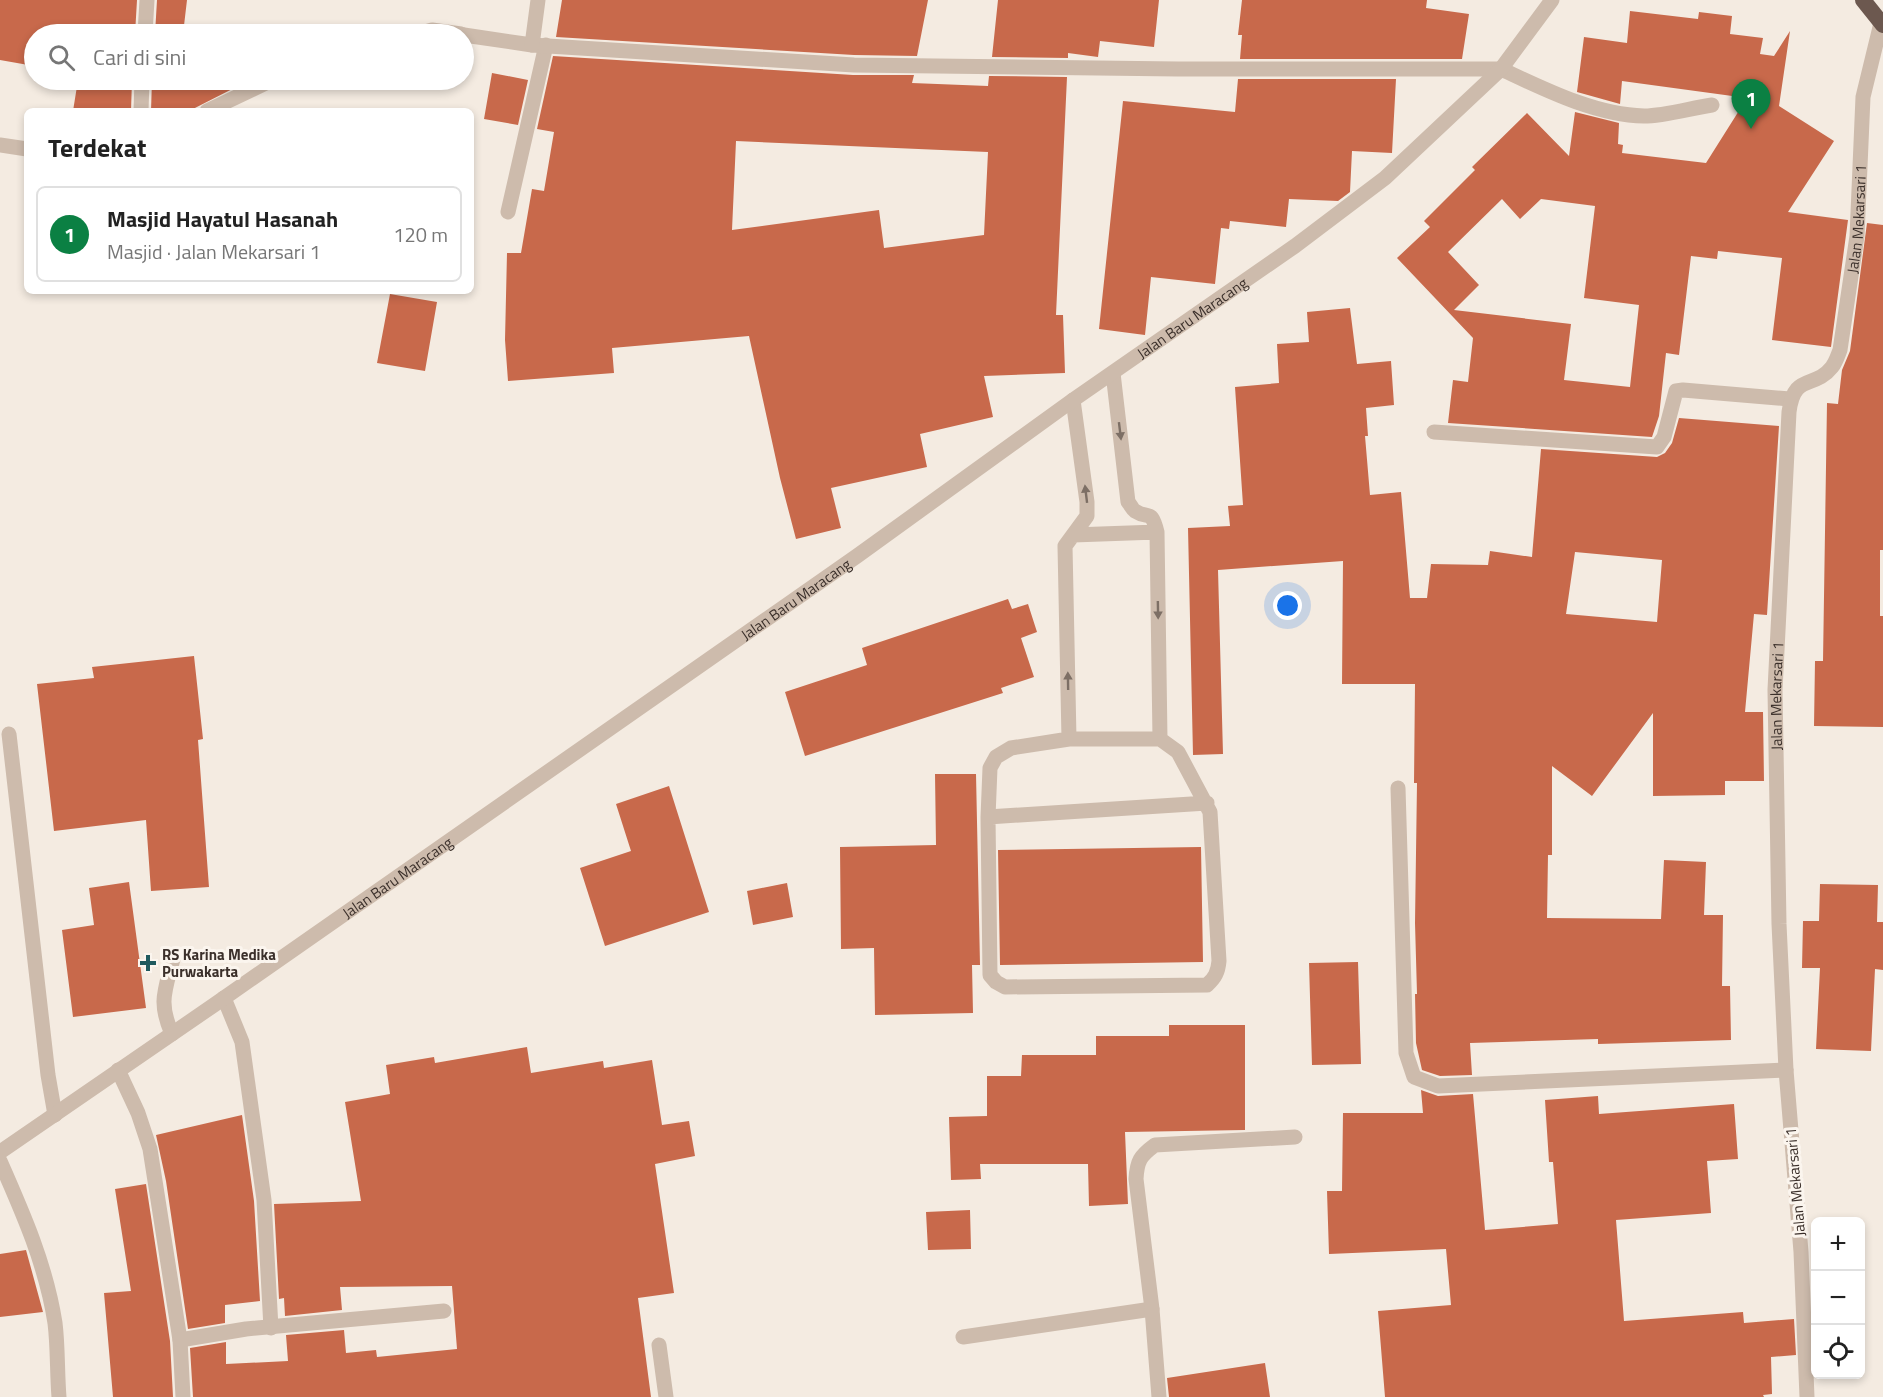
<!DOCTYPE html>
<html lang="id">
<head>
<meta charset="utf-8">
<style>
  body { margin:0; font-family:"Titillium Web",sans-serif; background:#f2f2f2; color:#222 }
  .controls { position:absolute; right:18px; bottom:18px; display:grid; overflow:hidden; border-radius:9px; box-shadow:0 3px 9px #0003 }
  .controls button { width:54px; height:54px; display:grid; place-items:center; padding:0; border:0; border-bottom:2px solid #e0e0e0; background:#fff; color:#222; font:30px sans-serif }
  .you { position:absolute; left:1288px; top:606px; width:21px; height:21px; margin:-15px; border:4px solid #fff; border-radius:50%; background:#1a73e8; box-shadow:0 0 0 9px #1a73e833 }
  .badge { display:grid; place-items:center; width:39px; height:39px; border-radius:50%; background:#0b8043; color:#fff; font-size:20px; font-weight:700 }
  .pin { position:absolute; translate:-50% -50px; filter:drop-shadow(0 2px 3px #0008) }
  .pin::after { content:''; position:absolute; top:32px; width:21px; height:18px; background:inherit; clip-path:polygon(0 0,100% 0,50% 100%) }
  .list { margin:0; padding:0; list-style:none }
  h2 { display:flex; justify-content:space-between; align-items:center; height:78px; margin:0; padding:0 24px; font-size:26px }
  h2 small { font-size:20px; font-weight:400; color:#767676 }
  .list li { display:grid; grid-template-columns:39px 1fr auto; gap:18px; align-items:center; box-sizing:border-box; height:96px; margin:0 12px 12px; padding:0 12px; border:2px solid #e0e0e0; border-radius:9px }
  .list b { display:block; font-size:22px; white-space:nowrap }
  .list p { margin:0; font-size:20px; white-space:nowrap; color:#767676 }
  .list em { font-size:20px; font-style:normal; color:#767676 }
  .icon { flex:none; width:33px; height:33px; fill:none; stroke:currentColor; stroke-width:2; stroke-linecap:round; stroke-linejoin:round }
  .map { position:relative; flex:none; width:1883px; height:1397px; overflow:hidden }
  .search { position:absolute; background:#fff; box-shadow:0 3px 9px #0003; left:24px; top:24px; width:450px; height:66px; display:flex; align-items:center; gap:15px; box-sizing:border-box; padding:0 21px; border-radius:33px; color:#767676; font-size:22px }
  .panel { position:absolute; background:#fff; box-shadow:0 3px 9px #0003; left:24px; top:108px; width:450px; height:186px; border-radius:9px }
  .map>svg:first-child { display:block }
  .building { fill:#c8694b; fill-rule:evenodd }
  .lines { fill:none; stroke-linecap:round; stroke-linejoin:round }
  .service { stroke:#cdbbac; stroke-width:15 }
  .minor { stroke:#cdbbac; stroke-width:15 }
  .trunk { stroke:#6c584f; stroke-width:16 }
  .oneway { fill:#7d6f65 }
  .poi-dot { fill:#1f5a5e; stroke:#fbf5ee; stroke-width:2 }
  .labels { text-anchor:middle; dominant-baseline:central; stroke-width:6; stroke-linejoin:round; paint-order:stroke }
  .street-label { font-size:15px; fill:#3b302b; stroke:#fbf5ee }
  .poi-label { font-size:15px; font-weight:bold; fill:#3b302b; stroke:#fbf5ee; text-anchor:start }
</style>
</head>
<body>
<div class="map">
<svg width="1883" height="1397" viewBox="0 0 1883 1397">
  <rect width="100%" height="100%" fill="#f4ebe1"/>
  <path class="building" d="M 0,0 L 137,0 L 135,34 L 34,34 L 34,66 L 0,60 Z
    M 157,0 L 187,0 L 183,34 L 155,34 Z
    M 562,0 L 928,0 L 917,56 L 854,55 L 556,37 Z
    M 998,0 L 1159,0 L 1154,47 L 1100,41 L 1098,57 L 1068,53 L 1068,58 L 992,57 Z
    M 1242,0 L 1427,0 L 1426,8 L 1469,14 L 1462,59 L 1240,59 L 1242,35 L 1238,35 Z
    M 1630,11 L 1698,19 L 1699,12 L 1732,16 L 1730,34 L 1763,38 L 1760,54 L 1774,56 L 1790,31 L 1779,106 L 1834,141 L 1788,212 L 1848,220 L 1831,347 L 1772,340 L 1782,258 L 1718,251 L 1717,259 L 1691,256 L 1679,355 L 1666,353 L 1659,416 L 1652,437 L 1448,423 L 1453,380 L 1468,382 L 1473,338 L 1397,258 L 1430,227 L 1424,221 L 1475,170 L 1472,167 L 1527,113 L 1569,156 L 1575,112 L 1619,123 L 1618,144 L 1623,145 L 1622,153 L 1706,163 L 1747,98 L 1622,81 L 1620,104 L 1577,92 L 1584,37 L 1627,43 ZM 1502,199 L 1520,219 L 1541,199 L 1595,206 L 1584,298 L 1639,305 L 1630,387 L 1564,380 L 1571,324 L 1454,310 L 1479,285 L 1448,252 Z
    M 553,56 L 853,75 L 914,75 L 912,83 L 988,86 L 989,76 L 1067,77 L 1056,315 L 1063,315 L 1065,373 L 984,376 L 993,417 L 920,434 L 927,467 L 831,488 L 841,528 L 796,539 L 780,478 L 749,336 L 612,348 L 614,373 L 508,381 L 505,340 L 507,253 L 521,253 L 532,189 L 544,191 L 554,132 L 537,129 ZM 736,141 L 988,152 L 984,235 L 884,248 L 879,210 L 732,230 Z
    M 492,73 L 528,80 L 518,125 L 484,119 Z
    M 1238,79 L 1396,79 L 1392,153 L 1352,151 L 1350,192 L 1338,201 L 1289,199 L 1286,227 L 1230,221 L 1229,229 L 1221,228 L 1215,284 L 1151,277 L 1145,335 L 1099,329 L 1123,101 L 1235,112 Z
    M 78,80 L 132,80 L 131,111 L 73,111 Z
    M 152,80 L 250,80 L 189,111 L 151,111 Z
    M 1867,223 L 1883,225 L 1883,550 L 1880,550 L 1880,616 L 1883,616 L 1883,727 L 1814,726 L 1815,661 L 1823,661 L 1827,403 L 1838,404 L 1842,370 L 1850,351 Z
    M 390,294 L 437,302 L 425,371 L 377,363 Z
    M 1350,308 L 1357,364 L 1391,361 L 1394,405 L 1366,408 L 1368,436 L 1365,436 L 1370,495 L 1401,492 L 1410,598 L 1427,598 L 1431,564 L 1488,565 L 1490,551 L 1532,557 L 1541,449 L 1657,457 L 1665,453 L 1672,443 L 1679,418 L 1779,426 L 1767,615 L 1754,614 L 1745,712 L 1763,712 L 1764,781 L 1725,781 L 1725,795 L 1653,796 L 1653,713 L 1592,796 L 1552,766 L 1552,855 L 1548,855 L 1547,918 L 1661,919 L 1664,860 L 1706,862 L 1704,915 L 1723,915 L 1722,986 L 1730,986 L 1731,1040 L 1598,1044 L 1598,1039 L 1470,1043 L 1472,1075 L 1440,1076 L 1422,1070 L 1416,1043 L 1415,994 L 1417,994 L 1415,923 L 1417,783 L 1414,783 L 1415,684 L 1342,684 L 1343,561 L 1218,570 L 1223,754 L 1193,755 L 1188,528 L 1230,526 L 1228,506 L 1243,505 L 1235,387 L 1279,383 L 1277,344 L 1309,342 L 1307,312 ZM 1575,552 L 1662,560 L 1657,622 L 1566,614 Z
    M 1008,599 L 1012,609 L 1028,604 L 1037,632 L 1021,638 L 1034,677 L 1001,688 L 1003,693 L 805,756 L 785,692 L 867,665 L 862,648 Z
    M 194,656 L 203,739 L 198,740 L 209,887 L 151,891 L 146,820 L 54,831 L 37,684 L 94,678 L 92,667 Z
    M 935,774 L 976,774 L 980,965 L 972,965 L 973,1013 L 875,1015 L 874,948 L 841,949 L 840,847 L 936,845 Z
    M 669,786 L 709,912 L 605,946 L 580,868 L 631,851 L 616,804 Z
    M 1201,847 L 1203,962 L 1000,965 L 998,850 Z
    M 129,882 L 146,1008 L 73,1017 L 62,930 L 94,925 L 89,888 Z
    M 787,883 L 793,917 L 753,925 L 747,891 Z
    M 1820,884 L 1878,885 L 1877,922 L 1883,922 L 1883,970 L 1875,969 L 1871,1051 L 1816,1049 L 1820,968 L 1802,968 L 1803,921 L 1819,921 Z
    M 1358,962 L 1361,1064 L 1312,1065 L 1309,963 Z
    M 1169,1025 L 1245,1025 L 1245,1130 L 1125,1132 L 1128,1204 L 1089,1206 L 1088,1164 L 980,1164 L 981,1179 L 951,1180 L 949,1117 L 987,1116 L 987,1076 L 1021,1076 L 1022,1055 L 1096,1055 L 1096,1036 L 1169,1036 Z
    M 527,1047 L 531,1073 L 603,1061 L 604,1068 L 652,1060 L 662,1125 L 689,1121 L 695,1156 L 655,1164 L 674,1293 L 638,1298 L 651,1397 L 193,1397 L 190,1348 L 226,1342 L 226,1364 L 288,1361 L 286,1335 L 344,1330 L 346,1353 L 376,1350 L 377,1357 L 457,1349 L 452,1286 L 340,1287 L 342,1310 L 285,1316 L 284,1298 L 279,1299 L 274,1204 L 361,1201 L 345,1102 L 390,1094 L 386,1065 L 434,1057 L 435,1063 Z
    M 1421,1090 L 1438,1096 L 1473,1094 L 1485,1230 L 1558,1224 L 1553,1162 L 1549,1162 L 1545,1100 L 1598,1096 L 1599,1114 L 1734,1104 L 1738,1159 L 1707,1161 L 1711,1213 L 1616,1220 L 1624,1321 L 1743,1312 L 1744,1323 L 1794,1319 L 1796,1355 L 1771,1357 L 1772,1394 L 1763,1395 L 1764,1397 L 1385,1397 L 1378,1311 L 1451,1305 L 1446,1249 L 1329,1254 L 1327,1191 L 1342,1191 L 1343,1113 L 1423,1113 Z
    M 242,1115 L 254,1201 L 260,1301 L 225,1305 L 225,1323 L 188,1329 L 166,1181 L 156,1135 Z
    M 146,1184 L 170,1341 L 173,1397 L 113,1397 L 104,1293 L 131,1291 L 115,1189 Z
    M 970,1210 L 971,1249 L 928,1250 L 926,1212 Z
    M 26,1250 L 43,1312 L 0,1317 L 0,1254 Z
    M 1265,1363 L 1270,1397 L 1169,1397 L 1167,1378 Z"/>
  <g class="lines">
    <path class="service" d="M 1501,69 C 1544,89 1595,115 1644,116 C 1665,116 1691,108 1712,105
      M 508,212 L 546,45
      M 1113,373 L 1128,502 C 1131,505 1132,509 1135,511 C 1149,520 1151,508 1157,532 L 1160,739
      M 1073,535 L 1157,532
      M 9,734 L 48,1075 L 55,1115
      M 1069,739 L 1160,739 L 1178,752 L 1210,812 L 1219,961 C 1218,972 1215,978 1207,985 L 1005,987 L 996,982 L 990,975 L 988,817 L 990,768 L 996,757 L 1011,748 Z
      M 1069,739 L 1065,546 L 1087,516 L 1087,502 L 1073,400
      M 988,817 L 1207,803
      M 172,1034 C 158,1002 165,991 173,959
      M 963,1337 L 1152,1309"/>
    <g class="minor">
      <path d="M 145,34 L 147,0"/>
      <path d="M 418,34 L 432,30 L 461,34"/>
      <path d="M 464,35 L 532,45 L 854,65 L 1178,69 L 1501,69"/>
      <path d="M 532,45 L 538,0"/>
      <path d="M 141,111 L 142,80"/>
      <path d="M 207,111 L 272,80"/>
      <path d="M 0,145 L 27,149"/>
      <path d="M 1434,432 L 1657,447 L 1664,437 L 1676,391 L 1683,390 L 1790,399"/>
      <path d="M 1398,788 L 1406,1053 L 1414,1077 L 1438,1086 L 1786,1070"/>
      <path d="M 224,998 L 242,1042 L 264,1200 L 271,1328"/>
      <path d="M 118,1070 L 138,1113 L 150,1149 L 180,1340 L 183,1397"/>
      <path id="s1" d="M 0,1152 L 214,1005 L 857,556 L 1073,400 L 1295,246 L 1385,178 L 1501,69 L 1552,0"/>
      <path d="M 0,1161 C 23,1213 46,1265 55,1323 C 58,1347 57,1373 59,1397"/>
      <path d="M 180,1340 L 246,1329 L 444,1311"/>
      <path d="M 659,1345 L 666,1397"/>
      <path d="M 1159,1397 L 1152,1309 L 1136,1179 C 1137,1161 1140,1156 1155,1145 L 1295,1137"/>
      <path id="s2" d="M 1807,1397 L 1801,1252 L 1786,1070 L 1779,924 L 1775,690 L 1789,412 C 1794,372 1814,390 1832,367 C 1836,362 1838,355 1840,350 L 1857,236 L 1863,97 L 1881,23"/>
    </g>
    <path class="trunk" d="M 1863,0 L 1883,25"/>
  </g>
  <defs><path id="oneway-solid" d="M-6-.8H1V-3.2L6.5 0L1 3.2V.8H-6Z" transform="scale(1.5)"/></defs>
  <g class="oneway">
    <use href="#oneway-solid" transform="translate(1120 431) rotate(83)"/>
    <use href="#oneway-solid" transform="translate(1086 494) rotate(-97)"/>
    <use href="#oneway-solid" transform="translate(1158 610) rotate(89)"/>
    <use href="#oneway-solid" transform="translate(1068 681) rotate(-91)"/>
  </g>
  <path class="poi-dot" d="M145 954h6v6h6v6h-6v6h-6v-6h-6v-6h6z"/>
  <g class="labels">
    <g class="street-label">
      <text stroke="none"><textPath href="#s2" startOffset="1204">Jalan Mekarsari 1</textPath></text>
      <text stroke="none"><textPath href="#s1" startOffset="1455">Jalan Baru Maracang</textPath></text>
      <text stroke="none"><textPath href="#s1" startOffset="969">Jalan Baru Maracang</textPath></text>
      <text stroke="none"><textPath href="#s2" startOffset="702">Jalan Mekarsari 1</textPath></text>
      <text stroke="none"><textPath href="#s1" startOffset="483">Jalan Baru Maracang</textPath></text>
      <text transform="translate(1795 1182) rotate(-95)">Jalan Mekarsari 1</text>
    </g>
    <g class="poi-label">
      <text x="162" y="954">RS Karina Medika<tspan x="162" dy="17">Purwakarta</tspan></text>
    </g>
  </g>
</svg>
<div class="controls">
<button>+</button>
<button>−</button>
<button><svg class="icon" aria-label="locate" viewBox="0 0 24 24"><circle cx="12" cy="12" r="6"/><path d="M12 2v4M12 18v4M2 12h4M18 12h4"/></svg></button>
</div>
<div class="you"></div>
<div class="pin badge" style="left:1751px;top:129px">1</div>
<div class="search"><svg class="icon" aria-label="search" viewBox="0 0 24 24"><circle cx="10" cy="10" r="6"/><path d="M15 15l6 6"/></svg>Cari di sini</div>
<section class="panel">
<h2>Terdekat<small></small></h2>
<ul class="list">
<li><span class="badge">1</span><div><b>Masjid Hayatul Hasanah</b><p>Masjid · Jalan Mekarsari 1</p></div><em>120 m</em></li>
</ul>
</section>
</div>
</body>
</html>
